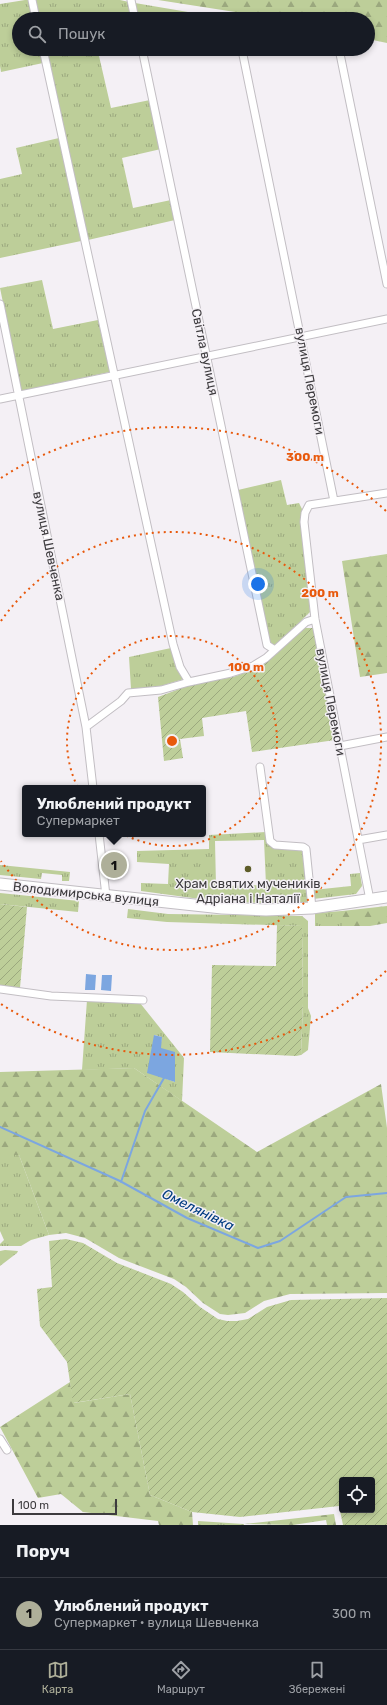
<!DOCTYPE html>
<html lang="uk">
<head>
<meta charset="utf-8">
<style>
  body { margin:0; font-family:Rubik,sans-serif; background:#242831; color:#f1f3f6 }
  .controls { position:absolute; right:12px; bottom:12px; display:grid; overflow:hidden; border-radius:4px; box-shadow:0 2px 6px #0003 }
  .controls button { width:36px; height:36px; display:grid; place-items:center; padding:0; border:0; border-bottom:1px solid #363941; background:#171b24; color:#f1f3f6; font:20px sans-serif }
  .scale { position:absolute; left:12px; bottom:10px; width:105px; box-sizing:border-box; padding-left:4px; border:2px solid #3d3b3e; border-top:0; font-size:11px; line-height:14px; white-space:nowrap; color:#3d3b3e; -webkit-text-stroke:3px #f4f0f5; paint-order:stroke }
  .you { position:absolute; left:258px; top:584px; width:14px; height:14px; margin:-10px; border:3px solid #fff; border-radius:50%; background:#1a73e8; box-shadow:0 0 0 6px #1a73e833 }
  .badge { display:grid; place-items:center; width:26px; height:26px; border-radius:50%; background:#aeaf99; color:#111; font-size:13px; font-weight:700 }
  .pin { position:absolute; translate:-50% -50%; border:2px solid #fff; box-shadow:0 1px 4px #0006 }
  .popup { position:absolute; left:22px; top:785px; width:184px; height:52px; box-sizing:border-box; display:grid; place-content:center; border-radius:4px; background:#171b24; filter:drop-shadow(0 1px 3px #0005); font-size:13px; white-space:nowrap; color:#9ea1a6 }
  .popup b { font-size:15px; color:#f1f3f6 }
  .popup::after { content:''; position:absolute; left:50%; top:100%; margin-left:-8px; border:8px solid transparent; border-top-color:#171b24 }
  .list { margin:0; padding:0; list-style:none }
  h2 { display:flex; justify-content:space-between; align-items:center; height:52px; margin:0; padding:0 16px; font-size:17px }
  h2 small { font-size:13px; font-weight:400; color:#9ea1a6 }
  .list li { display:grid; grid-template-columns:26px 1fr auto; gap:12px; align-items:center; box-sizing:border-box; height:72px; padding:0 16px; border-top:1px solid #363941 }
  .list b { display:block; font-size:15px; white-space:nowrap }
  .list p { margin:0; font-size:13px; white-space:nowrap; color:#9ea1a6 }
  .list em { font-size:13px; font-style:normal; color:#9ea1a6 }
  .icon { flex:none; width:22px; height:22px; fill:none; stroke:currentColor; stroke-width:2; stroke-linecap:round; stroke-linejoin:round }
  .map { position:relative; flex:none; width:387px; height:1525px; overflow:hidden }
  .search { position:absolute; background:#171b24; box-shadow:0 2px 6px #0003; left:12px; right:12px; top:12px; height:44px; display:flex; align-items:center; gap:10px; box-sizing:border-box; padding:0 14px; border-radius:22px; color:#9ea1a6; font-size:15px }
  .sheet { height:124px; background:#171b24 }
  nav { display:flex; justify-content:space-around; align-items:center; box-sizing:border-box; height:56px; border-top:1px solid #363941; background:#171b24; font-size:11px; color:#9ea1a6 }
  nav a { display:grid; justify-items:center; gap:2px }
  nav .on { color:#aeaf99 }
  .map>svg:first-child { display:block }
  .grass { fill:url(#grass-tufts); fill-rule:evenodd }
  .forest { fill:url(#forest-firs) }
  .garden { fill:url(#garden-furrows); fill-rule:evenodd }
  .water { fill:#7ca6e0 }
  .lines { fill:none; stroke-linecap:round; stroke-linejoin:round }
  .stream { stroke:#7ca6e0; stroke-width:2 }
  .minor-casing { stroke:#c2bec3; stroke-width:9 }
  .primary-casing { stroke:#c2bec3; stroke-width:13 }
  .minor { stroke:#fff; stroke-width:7 }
  .primary { stroke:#fff; stroke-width:11 }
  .ring { fill:none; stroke:#e8590c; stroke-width:2; stroke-dasharray:2 4 }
  .poi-dot { fill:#5d5c28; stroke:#f4f0f5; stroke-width:1.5 }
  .labels { text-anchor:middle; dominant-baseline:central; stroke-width:3; stroke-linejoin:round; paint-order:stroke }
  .street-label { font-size:13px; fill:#3d3b3e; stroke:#f4f0f5 }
  .poi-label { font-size:13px; fill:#3d3b3e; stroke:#f4f0f5 }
  .water-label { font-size:14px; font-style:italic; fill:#003c80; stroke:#f4f0f5 }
  .centre { fill:#e8590c; stroke:#f4f0f5; stroke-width:2 }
  .ring-label { font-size:12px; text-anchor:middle; font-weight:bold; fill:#e8590c; stroke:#f4f0f5; stroke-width:3; stroke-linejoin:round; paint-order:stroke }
</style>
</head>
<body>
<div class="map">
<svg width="387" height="1525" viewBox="0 0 387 1525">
  <defs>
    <pattern id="grass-tufts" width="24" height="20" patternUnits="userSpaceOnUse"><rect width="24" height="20" fill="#bdce99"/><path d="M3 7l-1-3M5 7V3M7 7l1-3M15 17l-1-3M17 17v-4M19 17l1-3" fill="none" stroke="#9ba87e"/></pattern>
    <pattern id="forest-firs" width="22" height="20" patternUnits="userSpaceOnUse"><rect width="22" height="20" fill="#bdce99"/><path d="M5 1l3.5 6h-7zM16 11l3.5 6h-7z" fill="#9ba87e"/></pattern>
    <pattern id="garden-furrows" width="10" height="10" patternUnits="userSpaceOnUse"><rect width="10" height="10" fill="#bdce99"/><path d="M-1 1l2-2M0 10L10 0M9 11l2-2" fill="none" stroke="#9ba87e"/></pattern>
  </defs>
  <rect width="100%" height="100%" fill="#f4f0f5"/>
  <path class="grass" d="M 25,0 L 29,0 L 33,19 L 19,19 L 19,49 L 40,49 L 43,63 L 1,72 L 0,66 L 0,4 Z
    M 36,0 L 120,0 L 129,2 L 132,19 L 40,19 Z
    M 135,3 L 188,12 L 190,19 L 138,19 Z
    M 47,49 L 129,49 L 99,56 L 111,108 L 150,100 L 161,149 L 122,158 L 133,208 L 171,200 L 175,220 L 88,240 Z
    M 59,138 L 81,241 L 0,258 L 0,179 L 22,174 L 16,148 Z
    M 42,280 L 53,329 L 98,320 L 110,372 L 21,391 L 0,288 Z
    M 281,480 L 287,505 L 299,503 L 303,511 L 302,520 L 310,612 L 275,646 L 270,643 L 238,490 Z
    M 171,648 L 184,679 L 161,686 L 131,689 L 129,657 Z
    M 266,832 L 268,843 L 304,850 L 308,902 L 265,903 L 222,902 L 141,891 L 141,883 L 168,884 L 169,864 L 137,862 L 137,851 L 209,849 L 209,835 ZM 264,840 L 266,885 L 216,886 L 215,841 Z
    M 0,865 L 70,872 L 69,881 L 62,881 L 62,875 L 42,873 L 41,879 L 0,875 Z
    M 360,873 L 362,886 L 356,894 L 313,899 L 313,890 L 351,886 L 350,874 Z
    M 0,893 L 79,901 L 78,912 L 0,904 Z
    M 128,909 L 168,914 L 302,916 L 308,921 L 308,1008 L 311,1016 L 308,1050 L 301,1055 L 303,1003 L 302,926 L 167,922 L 127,918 Z
    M 342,911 L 342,926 L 315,926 L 315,913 Z
    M 87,1000 L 140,1003 L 184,1058 L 182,1101 L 134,1068 L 82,1070 ZM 154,1035 L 162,1037 L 160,1048 L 175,1082 L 164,1078 Z
    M 0,1155 L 19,1155 L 49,1235 L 31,1240 L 21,1246 L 0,1246 L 0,1244 L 4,1240 L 0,1231 Z
    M 5,1250 L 18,1251 L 17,1253 L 0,1266 L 0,1251 Z
    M 198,1521 L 244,1524 L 244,1525 L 198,1525 Z"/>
  <path class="forest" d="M 158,0 L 387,0 L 387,43 L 368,39 L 368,19 L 281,19 Z
    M 387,554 L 387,673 L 360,677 L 342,561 Z
    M 387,906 L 387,923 L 370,926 L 342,926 L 342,911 Z
    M 134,1068 L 257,1152 L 381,1084 L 387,1128 L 387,1293 L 290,1294 L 264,1301 L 245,1313 L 228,1315 L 220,1314 L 203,1303 L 186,1287 L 174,1279 L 119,1258 L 85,1238 L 66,1233 L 49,1235 L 19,1155 L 0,1155 L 0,1072 Z
    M 70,1382 L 74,1403 L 130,1394 L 150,1495 L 192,1512 L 193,1525 L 159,1525 L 158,1521 L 83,1512 L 61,1494 L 38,1498 L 0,1427 Z
    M 334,1514 L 336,1525 L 327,1525 L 326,1520 L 293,1525 L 244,1524 Z"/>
  <path class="garden" d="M 305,628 L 313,628 L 335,740 L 252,752 L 246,711 L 202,718 L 204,736 L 180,739 L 183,758 L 164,761 L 158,697 L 190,685 L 233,677 L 255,669 L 268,661 Z
    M 0,904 L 27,907 L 20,988 L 0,986 Z
    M 277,925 L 302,926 L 303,1003 L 301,1055 L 296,1056 L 210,1052 L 212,965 L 276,966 Z
    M 66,1239 L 83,1243 L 117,1263 L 171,1284 L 183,1292 L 200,1307 L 218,1319 L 227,1321 L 237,1321 L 248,1319 L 267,1307 L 291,1300 L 387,1298 L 387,1525 L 343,1525 L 339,1506 L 240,1517 L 192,1512 L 150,1495 L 130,1394 L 73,1403 L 67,1362 L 40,1326 L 37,1289 L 52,1287 L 49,1241 ZM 342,1480 L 372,1480 L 372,1510 L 342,1510 Z"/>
  <path class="water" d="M 86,974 L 96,975 L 95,990 L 85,990 Z
    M 102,975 L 112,975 L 111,991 L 101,990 Z
    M 154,1035 L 162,1037 L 161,1048 L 175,1052 L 175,1082 L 147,1073 Z"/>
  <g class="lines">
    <path class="stream" d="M 0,1127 L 120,1181 L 187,1218 L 258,1248 L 280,1241 L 346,1197 L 387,1193
      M 121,1182 L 145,1111 L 164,1078"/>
    <g class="minor-casing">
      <path id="minor" d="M 32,0 L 36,19
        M 131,0 L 135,19
        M 43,49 L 173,644 L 180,667 L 189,682
        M 142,49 L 267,645 L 275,650
        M 339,49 L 387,284
        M 243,55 L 334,501
        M 0,304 L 86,727 L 93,788
        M 0,399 L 387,319
        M 86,727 L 121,701 L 128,693 L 161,690 L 189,682 L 231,673 L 253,666 L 266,658 L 306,622 L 315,619
        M 340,746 L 387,737
        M 260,767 L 270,841 L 275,845 L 303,847 L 306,849 L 312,908
        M 99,834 L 106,896
        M 358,840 L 387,835
        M 370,900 L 315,619 L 304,522 L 305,513 L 309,505 L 387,493
        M 0,989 L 51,996 L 143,1000
        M 0,1439 L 7,1450"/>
    </g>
    <g class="primary-casing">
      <path id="primary" d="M 0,884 L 222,908 L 266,910 L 312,908 L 387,897"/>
    </g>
    <use href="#minor" class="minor"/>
    <use href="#primary" class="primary"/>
  </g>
  <g class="ring">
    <circle cx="172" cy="741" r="105"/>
    <path d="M1 621A209 209 0 1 1 1 861"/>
    <path d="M386 971A314 314 0 0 1 1 1004M1 478A314 314 0 0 1 386 511"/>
  </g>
  <circle class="poi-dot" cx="248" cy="869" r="4"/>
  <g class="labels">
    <g class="street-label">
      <text transform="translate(205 352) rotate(78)">Світла вулиця</text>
      <text transform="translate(310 381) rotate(79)">вулиця Перемоги</text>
      <text transform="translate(49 546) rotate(78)">вулиця Шевченка</text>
      <text transform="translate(331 702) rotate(79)">вулиця Перемоги</text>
      <text transform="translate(86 894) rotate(6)">Володимирська вулиця</text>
    </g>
    <g class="poi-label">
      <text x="248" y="883">Храм святих мучеників<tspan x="248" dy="15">Адріана і Наталії</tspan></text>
    </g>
    <g class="water-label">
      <text transform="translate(198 1210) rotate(26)">Омелянівка</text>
    </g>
  </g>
  <circle cx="172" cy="741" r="6" class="centre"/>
  <g class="ring-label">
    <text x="305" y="461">300 m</text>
    <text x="320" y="597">200 m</text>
    <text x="246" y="671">100 m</text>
  </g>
</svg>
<div class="controls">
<button><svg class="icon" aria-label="locate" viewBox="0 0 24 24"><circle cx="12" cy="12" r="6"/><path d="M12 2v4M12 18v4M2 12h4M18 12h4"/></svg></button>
</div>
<div class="scale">100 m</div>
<div class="you"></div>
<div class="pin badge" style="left:114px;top:865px">1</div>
<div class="popup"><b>Улюблений продукт</b>Супермаркет</div>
<div class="search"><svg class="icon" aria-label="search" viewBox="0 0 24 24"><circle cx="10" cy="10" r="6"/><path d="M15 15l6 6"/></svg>Пошук</div>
</div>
<section class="sheet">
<h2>Поруч<small></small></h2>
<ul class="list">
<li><span class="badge">1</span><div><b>Улюблений продукт</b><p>Супермаркет · вулиця Шевченка</p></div><em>300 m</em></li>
</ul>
</section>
<nav>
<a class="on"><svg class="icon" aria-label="map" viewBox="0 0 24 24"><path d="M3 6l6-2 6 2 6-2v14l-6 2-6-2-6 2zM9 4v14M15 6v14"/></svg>Карта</a>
<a><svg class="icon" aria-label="directions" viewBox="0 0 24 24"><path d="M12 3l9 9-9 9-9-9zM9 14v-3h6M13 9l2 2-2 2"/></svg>Маршрут</a>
<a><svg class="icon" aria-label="saved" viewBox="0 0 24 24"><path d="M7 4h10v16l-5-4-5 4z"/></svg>Збережені</a>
</nav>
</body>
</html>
